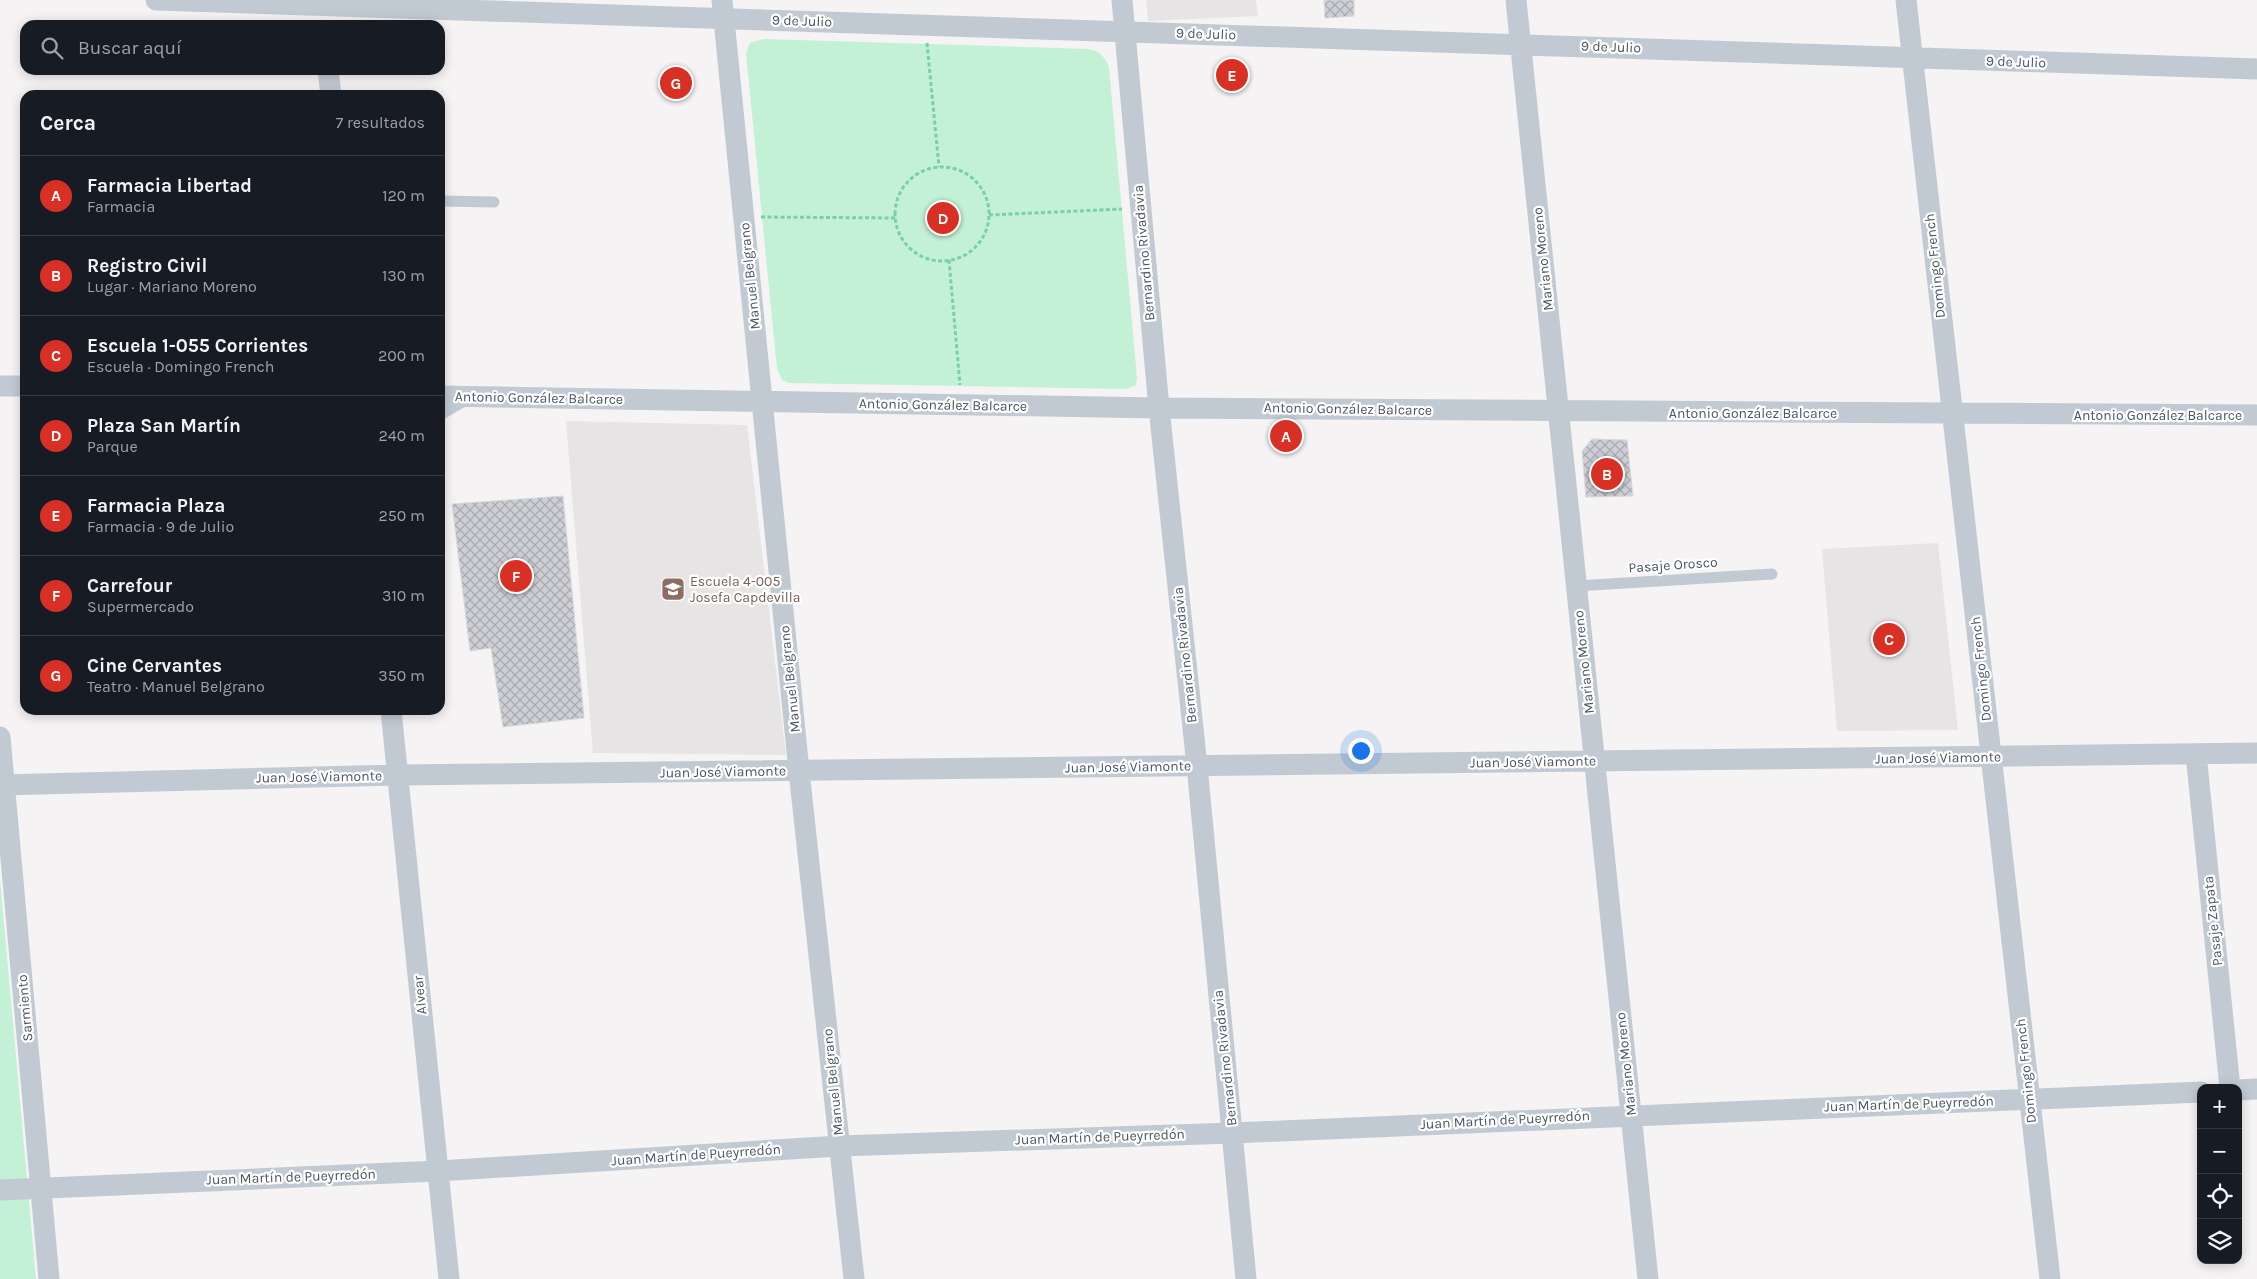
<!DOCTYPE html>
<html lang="es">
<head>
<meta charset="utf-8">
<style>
  body { margin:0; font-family:Karla,sans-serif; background:#242831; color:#f1f3f6 }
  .controls { position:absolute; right:15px; bottom:15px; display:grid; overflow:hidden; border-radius:10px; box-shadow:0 2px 12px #0003 }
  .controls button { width:45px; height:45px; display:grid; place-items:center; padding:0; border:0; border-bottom:1px solid #363941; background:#171b24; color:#f1f3f6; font:25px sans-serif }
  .you { position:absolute; left:1360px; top:750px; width:18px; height:18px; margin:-12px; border:4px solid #fff; border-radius:50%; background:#1a73e8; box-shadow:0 0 0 8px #1a73e833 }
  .badge { display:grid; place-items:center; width:32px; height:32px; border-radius:50%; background:#d93025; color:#fff; font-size:16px; font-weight:700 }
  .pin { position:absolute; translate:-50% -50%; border:2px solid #fff; box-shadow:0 1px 5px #0006 }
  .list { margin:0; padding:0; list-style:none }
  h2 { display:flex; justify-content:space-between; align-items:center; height:65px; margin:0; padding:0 20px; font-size:21px }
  h2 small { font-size:16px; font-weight:400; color:#9ea1a6 }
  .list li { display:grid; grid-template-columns:32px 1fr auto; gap:15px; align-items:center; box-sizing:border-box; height:80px; padding:0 20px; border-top:1px solid #363941 }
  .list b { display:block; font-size:19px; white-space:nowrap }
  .list p { margin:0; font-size:16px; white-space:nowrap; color:#9ea1a6 }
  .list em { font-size:16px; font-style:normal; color:#9ea1a6 }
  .icon { flex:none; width:28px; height:28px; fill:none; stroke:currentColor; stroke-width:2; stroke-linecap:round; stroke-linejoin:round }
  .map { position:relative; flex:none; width:2257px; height:1279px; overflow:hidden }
  .search { position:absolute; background:#171b24; box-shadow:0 2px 12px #0003; left:20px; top:20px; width:425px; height:55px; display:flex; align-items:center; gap:12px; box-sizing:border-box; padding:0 18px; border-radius:15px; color:#9ea1a6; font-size:19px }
  .panel { position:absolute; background:#171b24; box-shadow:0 2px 12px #0003; left:20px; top:90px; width:425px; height:625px; border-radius:15px }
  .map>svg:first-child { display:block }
  .education { fill:#e6e4e5 }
  .park { fill:#c3f1d5 }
  .building { fill:url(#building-cross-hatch); stroke:#d7d9de }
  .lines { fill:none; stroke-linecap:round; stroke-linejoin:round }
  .path { stroke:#7ad0a6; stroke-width:3; stroke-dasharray:4 2.5; stroke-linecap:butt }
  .lane { stroke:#c1cad2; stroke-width:11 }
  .street { stroke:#c1cad2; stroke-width:21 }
  .labels { text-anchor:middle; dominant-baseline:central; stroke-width:4.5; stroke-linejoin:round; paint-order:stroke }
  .street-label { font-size:14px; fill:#4a5661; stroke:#fff }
  .education-label { font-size:14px; fill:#785e54; stroke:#fff; text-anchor:start }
</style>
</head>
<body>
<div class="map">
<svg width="2257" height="1279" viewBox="0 0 2257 1279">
  <defs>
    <pattern id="building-cross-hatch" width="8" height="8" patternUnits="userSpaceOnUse" patternTransform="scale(1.25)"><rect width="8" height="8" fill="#cdcfd5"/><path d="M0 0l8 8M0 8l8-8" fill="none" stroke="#a8abb0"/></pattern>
  </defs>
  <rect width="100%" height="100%" fill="#f5f3f3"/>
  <path class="education" d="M 1146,0 L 1256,0 L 1258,16 L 1148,21 Z
    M 566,421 L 747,425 L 786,755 L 593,753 Z
    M 1938,543 L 1958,730 L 1837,731 L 1822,549 Z"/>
  <path class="park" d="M 764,39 L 1089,49 C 1100,51 1105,57 1109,68 L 1137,378 L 1136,385 L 1126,389 L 789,383 L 782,380 L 777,369 L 746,53 L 750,43 Z
    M 0,879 L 36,1279 L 0,1279 Z"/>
  <path class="building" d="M 1324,0 L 1354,0 L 1354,16 L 1325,18 Z
    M 1592,439 L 1627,440 L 1633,496 L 1586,497 L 1582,451 Z
    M 563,496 L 584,718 L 503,727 L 491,648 L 470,651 L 452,504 Z"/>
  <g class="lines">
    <path class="path" d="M 927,43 L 939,167
      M895 214a47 47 0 1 1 94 0a47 47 0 1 1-94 0Z
      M 989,215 L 1122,209
      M 761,217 L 896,218
      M 949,260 L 960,385"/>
    <path class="lane" d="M 440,201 L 494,202
      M 440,415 L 466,400
      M 1576,586 L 1772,574"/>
    <path class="street" d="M 156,0 L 2257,69
      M 722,0 L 799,771 L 854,1279
      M 1122,0 L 1159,408 L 1197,766 L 1246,1279
      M 1516,0 L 1648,1279
      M 1906,0 L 2050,1279
      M 328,70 L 331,95
      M 0,386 L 25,386
      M 440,396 L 1159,408 L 2257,415
      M 391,710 L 449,1279
      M 0,737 L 49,1279
      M 2196,754 L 2230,1088
      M 0,785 L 397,775 L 2257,753
      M 2238,1090 L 2257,1089
      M 0,1190 L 438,1171 L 840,1146 L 1233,1133 L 2201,1092"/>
  </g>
  <defs>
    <g id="school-square" transform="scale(1.25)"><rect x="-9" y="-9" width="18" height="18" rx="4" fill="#8d6e63" stroke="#fff"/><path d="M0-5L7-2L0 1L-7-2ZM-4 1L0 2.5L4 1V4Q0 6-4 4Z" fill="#fff"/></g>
  </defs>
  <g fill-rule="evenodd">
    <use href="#school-square" x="673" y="589"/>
  </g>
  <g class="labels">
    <g class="street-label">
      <text transform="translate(802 21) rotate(2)">9 de Julio</text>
      <text transform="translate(1206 34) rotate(2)">9 de Julio</text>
      <text transform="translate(1611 47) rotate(2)">9 de Julio</text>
      <text transform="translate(2016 62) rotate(2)">9 de Julio</text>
      <text transform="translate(1144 253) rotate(-95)">Bernardino Rivadavia</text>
      <text transform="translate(1543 259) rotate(-96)">Mariano Moreno</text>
      <text transform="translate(1935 266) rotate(-96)">Domingo French</text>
      <text transform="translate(750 276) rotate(-96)">Manuel Belgrano</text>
      <text transform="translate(539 398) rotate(1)">Antonio González Balcarce</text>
      <text transform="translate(943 405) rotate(1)">Antonio González Balcarce</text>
      <text transform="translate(1348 409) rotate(1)">Antonio González Balcarce</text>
      <text x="1753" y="413">Antonio González Balcarce</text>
      <text x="2158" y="415">Antonio González Balcarce</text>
      <text transform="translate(1673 565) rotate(-4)">Pasaje Orosco</text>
      <text transform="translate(1185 655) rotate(-96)">Bernardino Rivadavia</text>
      <text transform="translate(1584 662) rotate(-96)">Mariano Moreno</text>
      <text transform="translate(1981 669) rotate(-96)">Domingo French</text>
      <text transform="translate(790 679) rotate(-96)">Manuel Belgrano</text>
      <text transform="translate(1938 758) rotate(-1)">Juan José Viamonte</text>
      <text transform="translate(1533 762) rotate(-1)">Juan José Viamonte</text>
      <text transform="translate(1128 767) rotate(-1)">Juan José Viamonte</text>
      <text transform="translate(723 772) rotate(-1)">Juan José Viamonte</text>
      <text transform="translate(319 777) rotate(-1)">Juan José Viamonte</text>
      <text transform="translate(2213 921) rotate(-96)">Pasaje Zapata</text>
      <text transform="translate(420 995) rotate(-96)">Alvear</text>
      <text transform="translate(25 1008) rotate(-95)">Sarmiento</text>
      <text transform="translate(1225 1058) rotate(-96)">Bernardino Rivadavia</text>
      <text transform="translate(1626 1064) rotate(-96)">Mariano Moreno</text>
      <text transform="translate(2026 1071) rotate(-96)">Domingo French</text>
      <text transform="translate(833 1082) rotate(-96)">Manuel Belgrano</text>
      <text transform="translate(1909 1104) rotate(-2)">Juan Martín de Pueyrredón</text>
      <text transform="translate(1505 1120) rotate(-3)">Juan Martín de Pueyrredón</text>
      <text transform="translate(1100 1137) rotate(-2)">Juan Martín de Pueyrredón</text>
      <text transform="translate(696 1155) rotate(-4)">Juan Martín de Pueyrredón</text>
      <text transform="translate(291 1177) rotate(-2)">Juan Martín de Pueyrredón</text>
    </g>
    <g class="education-label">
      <text x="690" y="581">Escuela 4-005<tspan x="690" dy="16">Josefa Capdevilla</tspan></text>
    </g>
  </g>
</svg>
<div class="controls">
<button>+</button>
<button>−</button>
<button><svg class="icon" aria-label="locate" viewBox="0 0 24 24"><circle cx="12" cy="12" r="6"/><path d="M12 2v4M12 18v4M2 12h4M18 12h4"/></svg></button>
<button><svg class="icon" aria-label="layers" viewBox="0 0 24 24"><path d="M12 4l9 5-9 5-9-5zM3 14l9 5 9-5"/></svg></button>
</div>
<div class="you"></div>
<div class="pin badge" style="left:1286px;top:436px">A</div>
<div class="pin badge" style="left:1607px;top:474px">B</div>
<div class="pin badge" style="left:1889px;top:639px">C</div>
<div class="pin badge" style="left:943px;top:218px">D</div>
<div class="pin badge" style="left:1232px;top:75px">E</div>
<div class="pin badge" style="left:516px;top:576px">F</div>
<div class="pin badge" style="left:676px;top:83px">G</div>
<div class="search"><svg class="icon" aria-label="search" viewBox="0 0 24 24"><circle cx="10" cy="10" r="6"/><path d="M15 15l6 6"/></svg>Buscar aquí</div>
<section class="panel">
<h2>Cerca<small>7 resultados</small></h2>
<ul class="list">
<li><span class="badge">A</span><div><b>Farmacia Libertad</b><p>Farmacia</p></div><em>120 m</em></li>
<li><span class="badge">B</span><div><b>Registro Civil</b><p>Lugar · Mariano Moreno</p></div><em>130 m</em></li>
<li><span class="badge">C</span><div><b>Escuela 1-055 Corrientes</b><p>Escuela · Domingo French</p></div><em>200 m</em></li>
<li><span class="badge">D</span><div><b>Plaza San Martín</b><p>Parque</p></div><em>240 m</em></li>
<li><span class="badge">E</span><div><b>Farmacia Plaza</b><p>Farmacia · 9 de Julio</p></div><em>250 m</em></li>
<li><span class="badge">F</span><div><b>Carrefour</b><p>Supermercado</p></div><em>310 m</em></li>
<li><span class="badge">G</span><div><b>Cine Cervantes</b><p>Teatro · Manuel Belgrano</p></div><em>350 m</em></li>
</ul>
</section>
</div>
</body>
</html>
